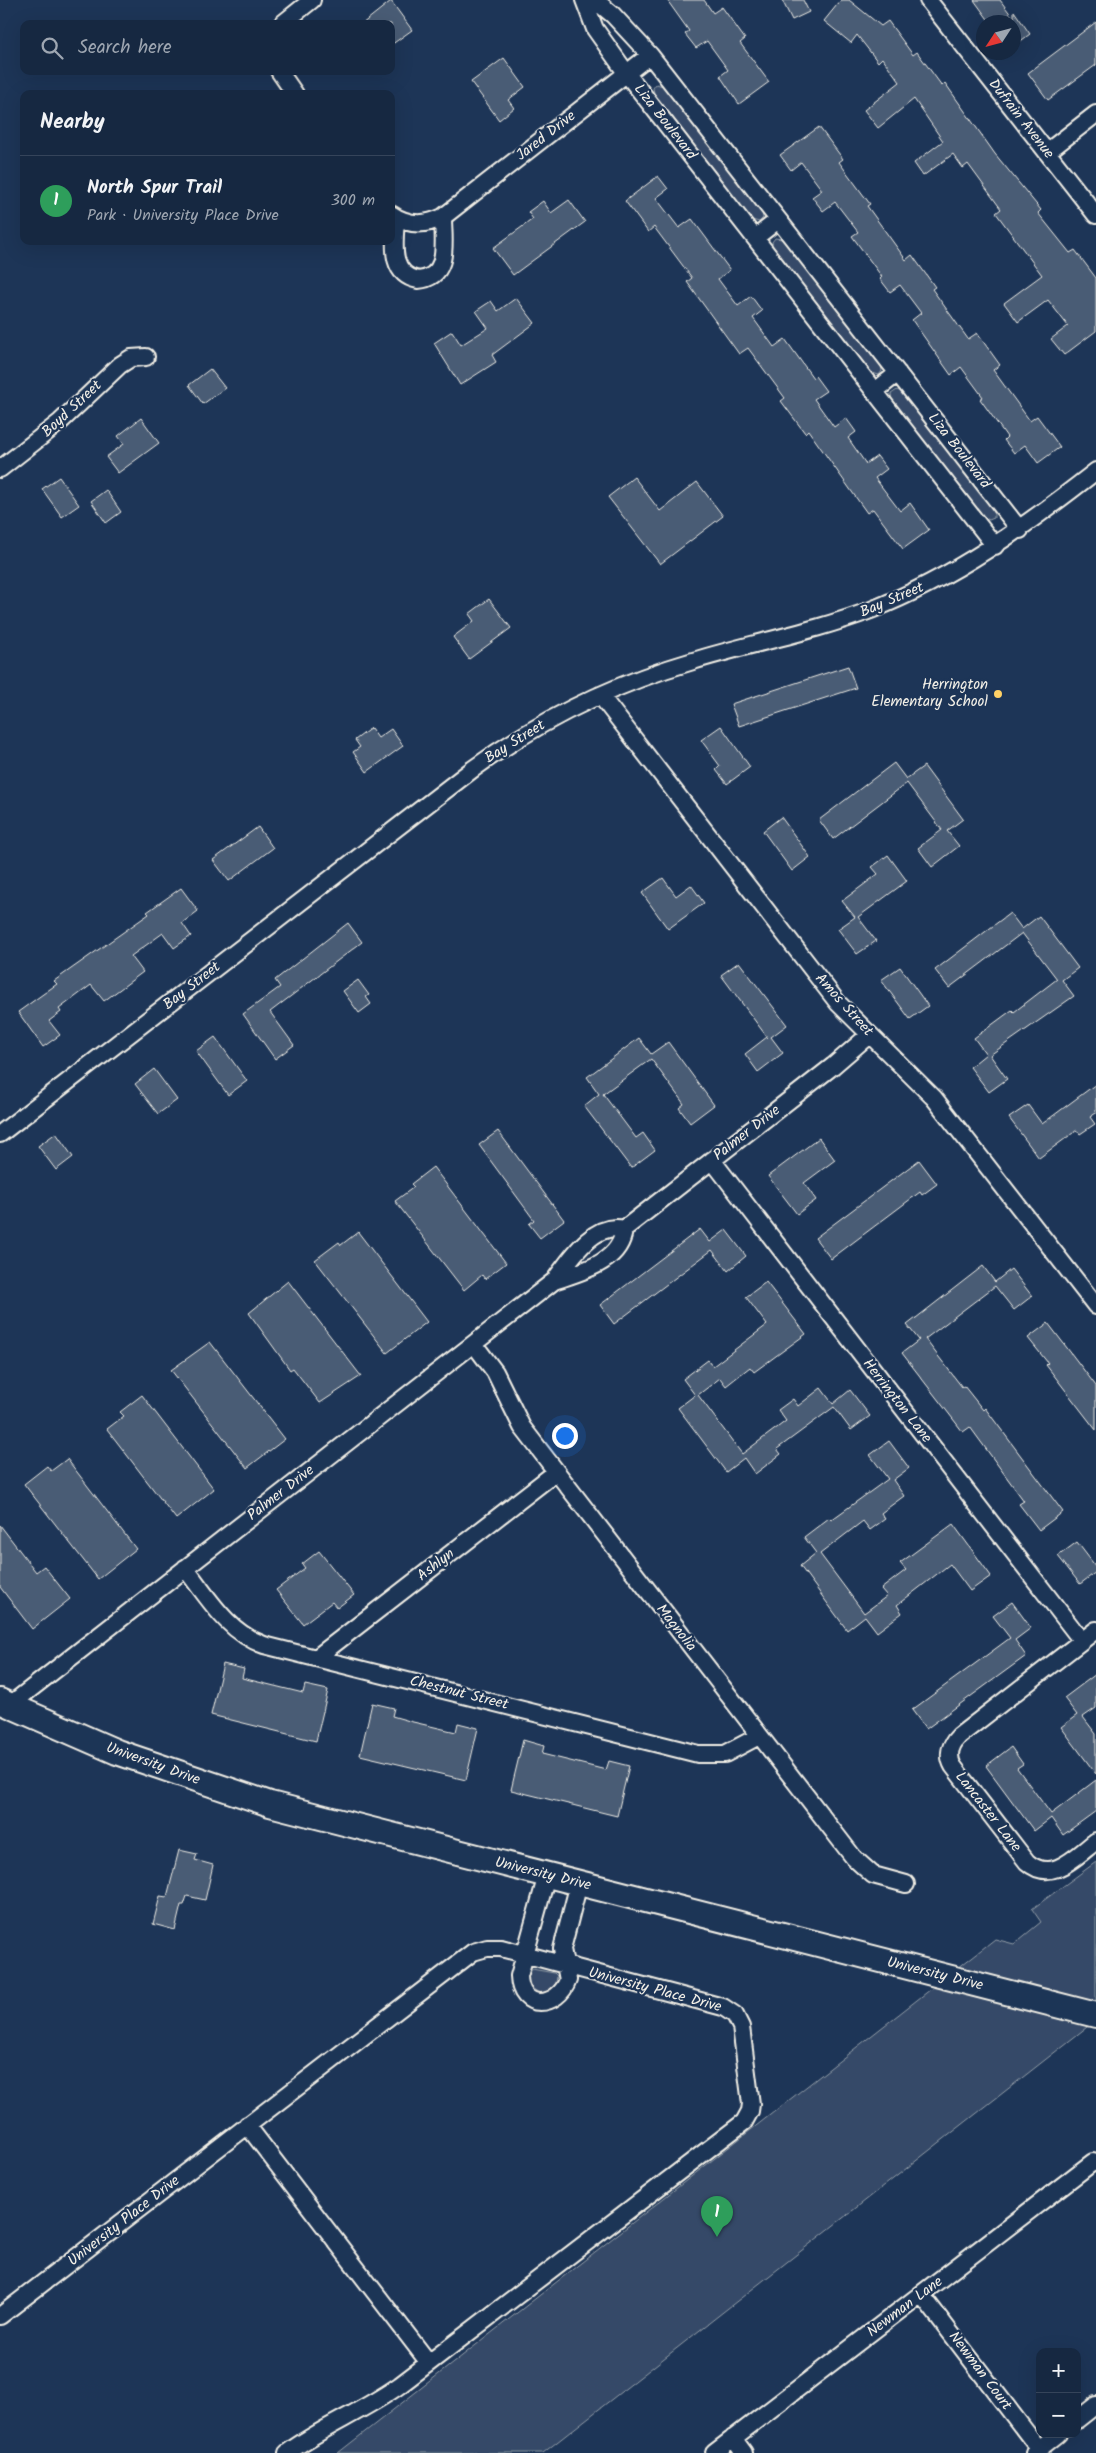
<!DOCTYPE html>
<html lang="en">
<head>
<meta charset="utf-8">
<style>
  body { margin:0; font-family:Kalam,sans-serif; background:#1f3048; color:#f1f3f6 }
  .controls { position:absolute; right:15px; bottom:15px; display:grid; overflow:hidden; border-radius:10px; box-shadow:0 5px 20px #0002 }
  .controls button { width:45px; height:45px; display:grid; place-items:center; padding:0; border:0; border-bottom:1px solid #35445a; background:#162841; color:#f1f3f6; font:25px sans-serif }
  .compass { position:absolute; left:976px; top:15px; width:45px; height:45px; border-radius:50%; background:#162841; box-shadow:0 5px 20px #0002; rotate:234deg }
  .you { position:absolute; left:564px; top:1435px; width:18px; height:18px; margin:-12px; border:4px solid #fff; border-radius:50%; background:#1a73e8; box-shadow:0 0 0 8px #1a73e833 }
  .badge { display:grid; place-items:center; width:32px; height:32px; border-radius:50%; background:#ffd166; color:#fff; font-size:16px; font-weight:700 }
  .pin { position:absolute; translate:-50% -41px; filter:drop-shadow(0 1px 2px #0008) }
  .pin::after { content:''; position:absolute; top:26px; width:18px; height:15px; background:inherit; clip-path:polygon(0 0,100% 0,50% 100%) }
  .list { margin:0; padding:0; list-style:none }
  h2 { display:flex; justify-content:space-between; align-items:center; height:65px; margin:0; padding:0 20px; font-size:21px }
  h2 small { font-size:16px; font-weight:400; color:#9ea6b1 }
  .list li { display:grid; grid-template-columns:32px 1fr auto; gap:15px; align-items:center; box-sizing:border-box; height:90px; padding:0 20px; border-top:1px solid #35445a }
  .list b { display:block; font-size:19px; white-space:nowrap }
  .list p { margin:0; font-size:16px; white-space:nowrap; color:#9ea6b1 }
  .list em { font-size:16px; font-style:normal; color:#9ea6b1 }
  .icon { flex:none; width:28px; height:28px; fill:none; stroke:currentColor; stroke-width:2; stroke-linecap:round; stroke-linejoin:round }
  .map { position:relative; flex:none; width:1096px; height:2453px; overflow:hidden }
  .search { position:absolute; background:#162841; box-shadow:0 5px 20px #0002; left:20px; top:20px; width:375px; height:55px; display:flex; align-items:center; gap:12px; box-sizing:border-box; padding:0 18px; border-radius:10px; color:#9ea6b1; font-size:19px }
  .panel { position:absolute; background:#162841; box-shadow:0 5px 20px #0002; left:20px; top:90px; width:375px; height:155px; border-radius:10px }
  .map>svg:first-child { display:block }
  .green { fill:#354a67; stroke:#949ea8 }
  .building { fill:#485b74; stroke:#f4f1e8 }
  .lines { fill:none; stroke-linecap:round; stroke-linejoin:round }
  .minor-casing { stroke:#f4f1e8; stroke-width:20 }
  .secondary-casing { stroke:#f4f1e8; stroke-width:28 }
  .minor { stroke:#1d3557; stroke-width:16 }
  .secondary { stroke:#1d3557; stroke-width:24 }
  .poi-dot { fill:#ffd166; stroke:#1d3557; stroke-width:2 }
  .labels { text-anchor:middle; dominant-baseline:central; stroke-width:4.5; stroke-linejoin:round; paint-order:stroke }
  .street-label { font-size:15px; fill:#f4f1e8; stroke:#1d3557 }
  .poi-label { font-size:15px; fill:#f4f1e8; stroke:#1d3557; text-anchor:end }
</style>
</head>
<body>
<div class="map">
<svg width="1096" height="2453" viewBox="0 0 1096 2453">
  <rect width="100%" height="100%" fill="#1d3557"/>
  <filter id="ink" filterUnits="userSpaceOnUse"><feTurbulence type="fractalNoise" baseFrequency=".02" numOctaves="2"/><feDisplacementMap in="SourceGraphic" scale="10" xChannelSelector="R" yChannelSelector="G"/><feConvolveMatrix kernelMatrix="1 2 1 2 8 2 1 2 1" color-interpolation-filters="sRGB"/></filter>
  <g filter="url(#ink)">
    <path class="green" d="M 656,84 L 663,86 L 762,213 L 763,218 L 759,222 L 752,220 L 654,93 L 653,88 Z
      M 775,238 L 782,239 L 881,366 L 882,371 L 879,375 L 872,373 L 773,247 L 772,242 Z
      M 897,390 L 902,392 L 994,510 L 994,518 L 989,520 L 984,517 L 892,400 L 891,394 Z
      M 1096,1862 L 1096,2020 L 543,2453 L 338,2453 L 995,1939 L 1014,1944 L 1041,1922 L 1032,1909 Z
      M 532,1969 L 554,1973 L 557,1976 L 556,1983 L 547,1992 L 539,1993 L 529,1986 L 527,1978 Z"/>
    <path class="building" d="M 667,0 L 704,0 L 713,13 L 722,7 L 745,39 L 740,43 L 769,82 L 739,104 L 720,76 L 728,70 L 707,41 L 696,48 L 685,34 L 689,31 Z
      M 782,0 L 803,0 L 809,12 L 792,20 Z
      M 841,0 L 849,0 L 881,26 L 888,21 L 913,55 L 917,52 L 942,86 L 945,83 L 995,154 L 1041,210 L 1038,213 L 1070,253 L 1075,250 L 1096,278 L 1096,331 L 1064,355 L 1051,339 L 1068,326 L 1048,300 L 1018,322 L 1004,303 L 1042,275 L 996,213 L 1001,209 L 968,164 L 963,168 L 953,154 L 923,176 L 914,163 L 943,141 L 914,99 L 878,128 L 864,110 L 900,82 L 882,58 L 878,62 L 857,35 L 851,43 L 824,21 Z
      M 974,0 L 1000,0 L 1014,19 L 1014,11 L 1030,34 L 1014,46 L 1014,22 L 990,22 Z
      M 391,1 L 412,30 L 391,45 L 391,24 L 362,24 Z
      M 1096,22 L 1096,65 L 1048,100 L 1028,73 Z
      M 504,58 L 525,87 L 508,100 L 514,108 L 499,120 L 471,82 Z
      M 819,127 L 843,159 L 839,162 L 870,204 L 867,206 L 906,260 L 912,255 L 935,287 L 932,289 L 968,339 L 977,333 L 1000,365 L 993,370 L 1030,421 L 1037,416 L 1060,447 L 1038,463 L 1025,445 L 1014,453 L 1004,440 L 1007,437 L 980,399 L 983,397 L 961,367 L 951,375 L 912,320 L 921,313 L 900,285 L 890,292 L 880,279 L 882,277 L 852,236 L 858,232 L 835,202 L 823,211 L 812,197 L 822,190 L 801,162 L 791,170 L 780,155 Z
      M 658,176 L 668,189 L 656,198 L 679,228 L 692,219 L 730,270 L 718,279 L 738,306 L 751,296 L 762,311 L 753,318 L 774,347 L 785,339 L 813,378 L 815,376 L 826,391 L 814,399 L 834,427 L 846,418 L 856,432 L 848,438 L 866,464 L 877,456 L 887,469 L 875,478 L 900,511 L 910,503 L 929,530 L 903,549 L 873,509 L 867,513 L 808,430 L 805,433 L 781,401 L 785,398 L 748,348 L 739,354 L 687,282 L 692,278 L 654,227 L 648,232 L 625,201 Z
      M 569,200 L 585,222 L 513,275 L 493,248 L 533,219 L 528,212 L 543,201 L 551,213 Z
      M 516,298 L 535,323 L 492,355 L 496,362 L 460,385 L 434,343 L 452,331 L 461,345 L 488,328 L 476,311 L 491,301 L 498,311 Z
      M 210,369 L 225,388 L 203,404 L 189,385 Z
      M 141,418 L 159,443 L 118,473 L 106,457 L 124,444 L 118,436 Z
      M 59,477 L 79,505 L 62,517 L 42,489 Z
      M 634,477 L 660,511 L 697,482 L 723,516 L 660,564 L 608,497 Z
      M 106,490 L 121,512 L 106,523 L 91,501 Z
      M 489,599 L 511,628 L 469,659 L 453,637 L 474,621 L 469,614 Z
      M 848,666 L 856,688 L 739,726 L 731,704 Z
      M 721,726 L 750,767 L 727,784 L 716,770 L 720,766 L 701,740 Z
      M 371,728 L 378,738 L 391,729 L 403,746 L 367,772 L 353,752 L 360,747 L 355,740 Z
      M 894,763 L 906,779 L 924,766 L 963,819 L 947,831 L 959,846 L 932,867 L 918,848 L 942,830 L 907,783 L 833,839 L 819,820 Z
      M 781,817 L 810,857 L 792,871 L 763,831 Z
      M 258,827 L 273,848 L 229,881 L 213,860 Z
      M 888,855 L 907,881 L 858,917 L 876,941 L 857,954 L 838,929 L 855,917 L 842,901 L 878,874 L 872,867 Z
      M 663,878 L 676,896 L 691,885 L 704,903 L 668,929 L 642,893 Z
      M 181,888 L 198,911 L 182,923 L 191,936 L 174,948 L 163,933 L 131,956 L 143,972 L 104,1001 L 91,985 L 59,1009 L 61,1012 L 49,1021 L 60,1035 L 43,1047 L 18,1012 L 57,984 L 54,981 L 149,914 L 147,912 Z
      M 1010,913 L 1022,929 L 1039,916 L 1078,968 L 1062,980 L 1074,996 L 990,1055 L 1007,1079 L 989,1092 L 970,1067 L 986,1054 L 974,1038 L 1012,1010 L 1014,1012 L 1057,979 L 1022,933 L 949,988 L 935,970 Z
      M 348,923 L 362,942 L 270,1012 L 294,1045 L 275,1059 L 243,1014 L 280,987 L 275,980 Z
      M 739,962 L 787,1025 L 771,1037 L 783,1053 L 758,1072 L 745,1054 L 767,1037 L 721,975 Z
      M 900,967 L 928,1006 L 910,1019 L 881,980 Z
      M 358,980 L 369,995 L 366,997 L 371,1004 L 359,1013 L 343,991 Z
      M 215,1037 L 247,1081 L 228,1095 L 196,1051 Z
      M 639,1038 L 651,1054 L 668,1042 L 714,1105 L 690,1123 L 679,1108 L 684,1104 L 651,1059 L 603,1094 L 636,1138 L 643,1133 L 655,1150 L 631,1168 L 584,1106 L 599,1094 L 587,1077 Z
      M 154,1069 L 177,1100 L 158,1114 L 135,1084 Z
      M 1096,1084 L 1096,1113 L 1090,1117 L 1095,1124 L 1080,1134 L 1077,1130 L 1039,1158 L 1009,1118 L 1028,1105 L 1042,1124 Z
      M 498,1131 L 564,1220 L 540,1238 L 529,1224 L 534,1220 L 479,1145 Z
      M 56,1133 L 73,1157 L 56,1170 L 38,1146 Z
      M 819,1138 L 835,1160 L 804,1183 L 816,1200 L 797,1214 L 768,1176 Z
      M 919,1160 L 937,1184 L 922,1195 L 920,1192 L 831,1259 L 815,1238 Z
      M 433,1167 L 506,1263 L 485,1279 L 482,1275 L 464,1290 L 395,1201 L 414,1187 L 411,1184 Z
      M 700,1229 L 710,1242 L 726,1230 L 746,1256 L 728,1271 L 712,1250 L 614,1324 L 600,1305 Z
      M 358,1232 L 427,1322 L 387,1353 L 315,1260 L 339,1242 L 341,1245 Z
      M 983,1266 L 995,1282 L 1011,1269 L 1032,1296 L 1014,1310 L 995,1286 L 925,1339 L 962,1387 L 964,1386 L 983,1410 L 985,1408 L 1063,1512 L 1039,1530 L 1019,1504 L 1024,1501 L 970,1427 L 963,1432 L 902,1353 L 919,1340 L 907,1325 Z
      M 288,1281 L 361,1376 L 320,1403 L 293,1368 L 290,1370 L 249,1313 Z
      M 766,1282 L 806,1334 L 754,1372 L 750,1367 L 726,1386 L 720,1378 L 698,1395 L 742,1454 L 786,1421 L 778,1410 L 793,1399 L 798,1406 L 821,1388 L 833,1404 L 850,1390 L 870,1416 L 851,1430 L 834,1407 L 777,1449 L 781,1454 L 755,1474 L 744,1458 L 726,1472 L 678,1408 L 695,1395 L 683,1379 L 708,1360 L 713,1366 L 767,1325 L 746,1297 Z
      M 1048,1323 L 1096,1386 L 1096,1430 L 1046,1365 L 1048,1363 L 1028,1338 Z
      M 210,1342 L 285,1439 L 247,1468 L 171,1370 Z
      M 142,1395 L 214,1489 L 176,1519 L 107,1429 L 124,1416 L 120,1412 Z
      M 889,1441 L 909,1468 L 893,1480 L 904,1496 L 881,1513 L 885,1519 L 870,1530 L 863,1521 L 820,1554 L 864,1613 L 887,1596 L 881,1589 L 906,1570 L 900,1563 L 953,1524 L 991,1576 L 970,1591 L 950,1564 L 897,1605 L 902,1613 L 877,1632 L 865,1616 L 847,1630 L 800,1566 L 816,1553 L 804,1537 L 829,1518 L 831,1520 L 888,1479 L 870,1455 Z
      M 67,1459 L 136,1549 L 98,1579 L 24,1484 L 47,1466 L 51,1471 Z
      M 0,1525 L 36,1572 L 44,1566 L 70,1599 L 32,1629 L 0,1587 Z
      M 1077,1542 L 1096,1567 L 1096,1572 L 1080,1584 L 1058,1556 Z
      M 319,1551 L 354,1595 L 337,1608 L 332,1602 L 303,1624 L 276,1590 L 305,1568 L 302,1564 Z
      M 1012,1602 L 1031,1628 L 1015,1640 L 1026,1656 L 926,1729 L 912,1710 L 1010,1638 L 993,1616 Z
      M 223,1664 L 244,1669 L 242,1678 L 303,1693 L 305,1685 L 328,1690 L 316,1741 L 211,1715 Z
      M 1096,1674 L 1096,1708 L 1083,1717 L 1096,1734 L 1096,1774 L 1061,1727 L 1077,1715 L 1064,1698 Z
      M 372,1703 L 394,1708 L 392,1716 L 413,1722 L 456,1732 L 458,1723 L 478,1728 L 466,1780 L 360,1755 Z
      M 523,1740 L 544,1746 L 542,1754 L 606,1770 L 609,1761 L 629,1766 L 617,1816 L 511,1790 Z
      M 1011,1747 L 1023,1764 L 1017,1768 L 1051,1814 L 1096,1780 L 1096,1811 L 1063,1835 L 1051,1818 L 1034,1831 L 986,1766 Z
      M 179,1850 L 197,1854 L 195,1860 L 213,1865 L 205,1900 L 187,1896 L 184,1905 L 181,1905 L 175,1930 L 153,1924 L 160,1896 L 167,1897 Z"/>
    <g class="lines">
      <g class="minor-casing">
        <path id="minor" d="M 584,0 L 595,29 L 627,74 L 995,546
          M 595,0 L 613,15 L 650,55 L 1020,530
          M 928,0 L 1096,215
          M 282,24 L 312,0
          M 279,71 L 295,94
          M 1047,152 L 1096,114
          M 391,214 C 408,226 425,226 443,217 L 650,55
          M 396,218 C 395,241 388,274 418,280 C 451,277 443,241 443,217
          M 755,238 L 778,220
          M 875,391 L 898,373
          M 0,469 L 60,422 L 120,365 L 131,358 L 146,357
          M 600,695 L 838,1003 L 934,1098 L 1096,1306
          M 0,1134 L 473,769 C 540,720 614,684 693,661 C 752,643 813,632 871,610 C 955,577 1026,526 1096,471
          M 712,1160 L 1082,1641
          M 554,1281 C 580,1272 621,1263 624,1229 L 833,1066 L 869,1035
          M 474,1344 L 495,1372 L 522,1427 L 854,1858 L 873,1875 L 906,1884
          M 185,1568 C 208,1597 227,1632 264,1645 L 698,1754 L 725,1754 L 759,1736
          M 1096,1630 L 959,1736 C 950,1745 947,1755 953,1766 L 1027,1862 C 1052,1884 1076,1856 1096,1841
          M 316,1658 L 556,1472
          M 10,1705 L 554,1281 C 569,1261 593,1221 624,1229
          M 547,1875 L 519,1976 C 520,2012 558,2008 568,1980 L 562,1949 L 579,1883
          M 247,2125 L 429,2363
          M 921,2294 L 1039,2449
          M 0,2316 L 473,1952 L 487,1948 L 501,1948 L 723,2007 L 735,2015 L 741,2027 L 751,2104 L 750,2111 L 744,2122 L 400,2385 C 364,2411 322,2427 287,2453
          M 1077,2420 L 1096,2405
          M 733,2438 L 744,2453
          M 714,2453 L 1093,2162 L 1096,2163
          M 1034,2453 L 1058,2434"/>
      </g>
      <g class="secondary-casing">
        <path id="secondary" d="M 0,1701 L 117,1752 L 270,1804 L 1096,2015"/>
      </g>
      <use href="#minor" class="minor"/>
      <use href="#secondary" class="secondary"/>
    </g>
  </g>
  <circle class="poi-dot" cx="998" cy="694" r="5"/>
  <g class="labels">
    <g class="street-label">
      <text transform="translate(1021 119) rotate(52)">Dufrain Avenue</text>
      <text transform="translate(665 122) rotate(52)">Liza Boulevard</text>
      <text transform="translate(546 136) rotate(-38)">Jared Drive</text>
      <text transform="translate(72 409) rotate(-43)">Boyd Street</text>
      <text transform="translate(959 451) rotate(52)">Liza Boulevard</text>
      <text transform="translate(892 600) rotate(-23)">Bay Street</text>
      <text transform="translate(515 742) rotate(-32)">Bay Street</text>
      <text transform="translate(192 986) rotate(-38)">Bay Street</text>
      <text transform="translate(844 1005) rotate(48)">Amos Street</text>
      <text transform="translate(747 1133) rotate(-38)">Palmer Drive</text>
      <text transform="translate(897 1401) rotate(52)">Herrington Lane</text>
      <text transform="translate(281 1493) rotate(-38)">Palmer Drive</text>
      <text transform="translate(436 1565) rotate(-38)">Ashlyn</text>
      <text transform="translate(676 1628) rotate(52)">Magnolia</text>
      <text transform="translate(459 1693) rotate(14)">Chestnut Street</text>
      <text transform="translate(153 1764) rotate(20)">University Drive</text>
      <text transform="translate(988 1812) rotate(52)">Lancaster Lane</text>
      <text transform="translate(543 1874) rotate(14)">University Drive</text>
      <text transform="translate(935 1974) rotate(14)">University Drive</text>
      <text transform="translate(655 1990) rotate(15)">University Place Drive</text>
      <text transform="translate(124 2221) rotate(-38)">University Place Drive</text>
      <text transform="translate(905 2307) rotate(-37)">Newman Lane</text>
      <text transform="translate(980 2371) rotate(53)">Newman Court</text>
    </g>
    <g class="poi-label">
      <text x="988" y="685">Herrington<tspan x="988" dy="17">Elementary School</tspan></text>
    </g>
  </g>
</svg>
<div class="controls">
<button>+</button>
<button>−</button>
</div>
<svg class="compass" viewBox="-18 -18 36 36"><path d="M0-13l5 13h-10z" fill="#e53935"/><path d="M0 13l5-13h-10z" fill="#9ea6b1"/></svg>
<div class="you"></div>
<div class="pin badge" style="left:717px;top:2237px;background:#2e9e5b">1</div>
<div class="search"><svg class="icon" aria-label="search" viewBox="0 0 24 24"><circle cx="10" cy="10" r="6"/><path d="M15 15l6 6"/></svg>Search here</div>
<section class="panel">
<h2>Nearby<small></small></h2>
<ul class="list">
<li><span class="badge" style="background:#2e9e5b">1</span><div><b>North Spur Trail</b><p>Park · University Place Drive</p></div><em>300 m</em></li>
</ul>
</section>
</div>
</body>
</html>
